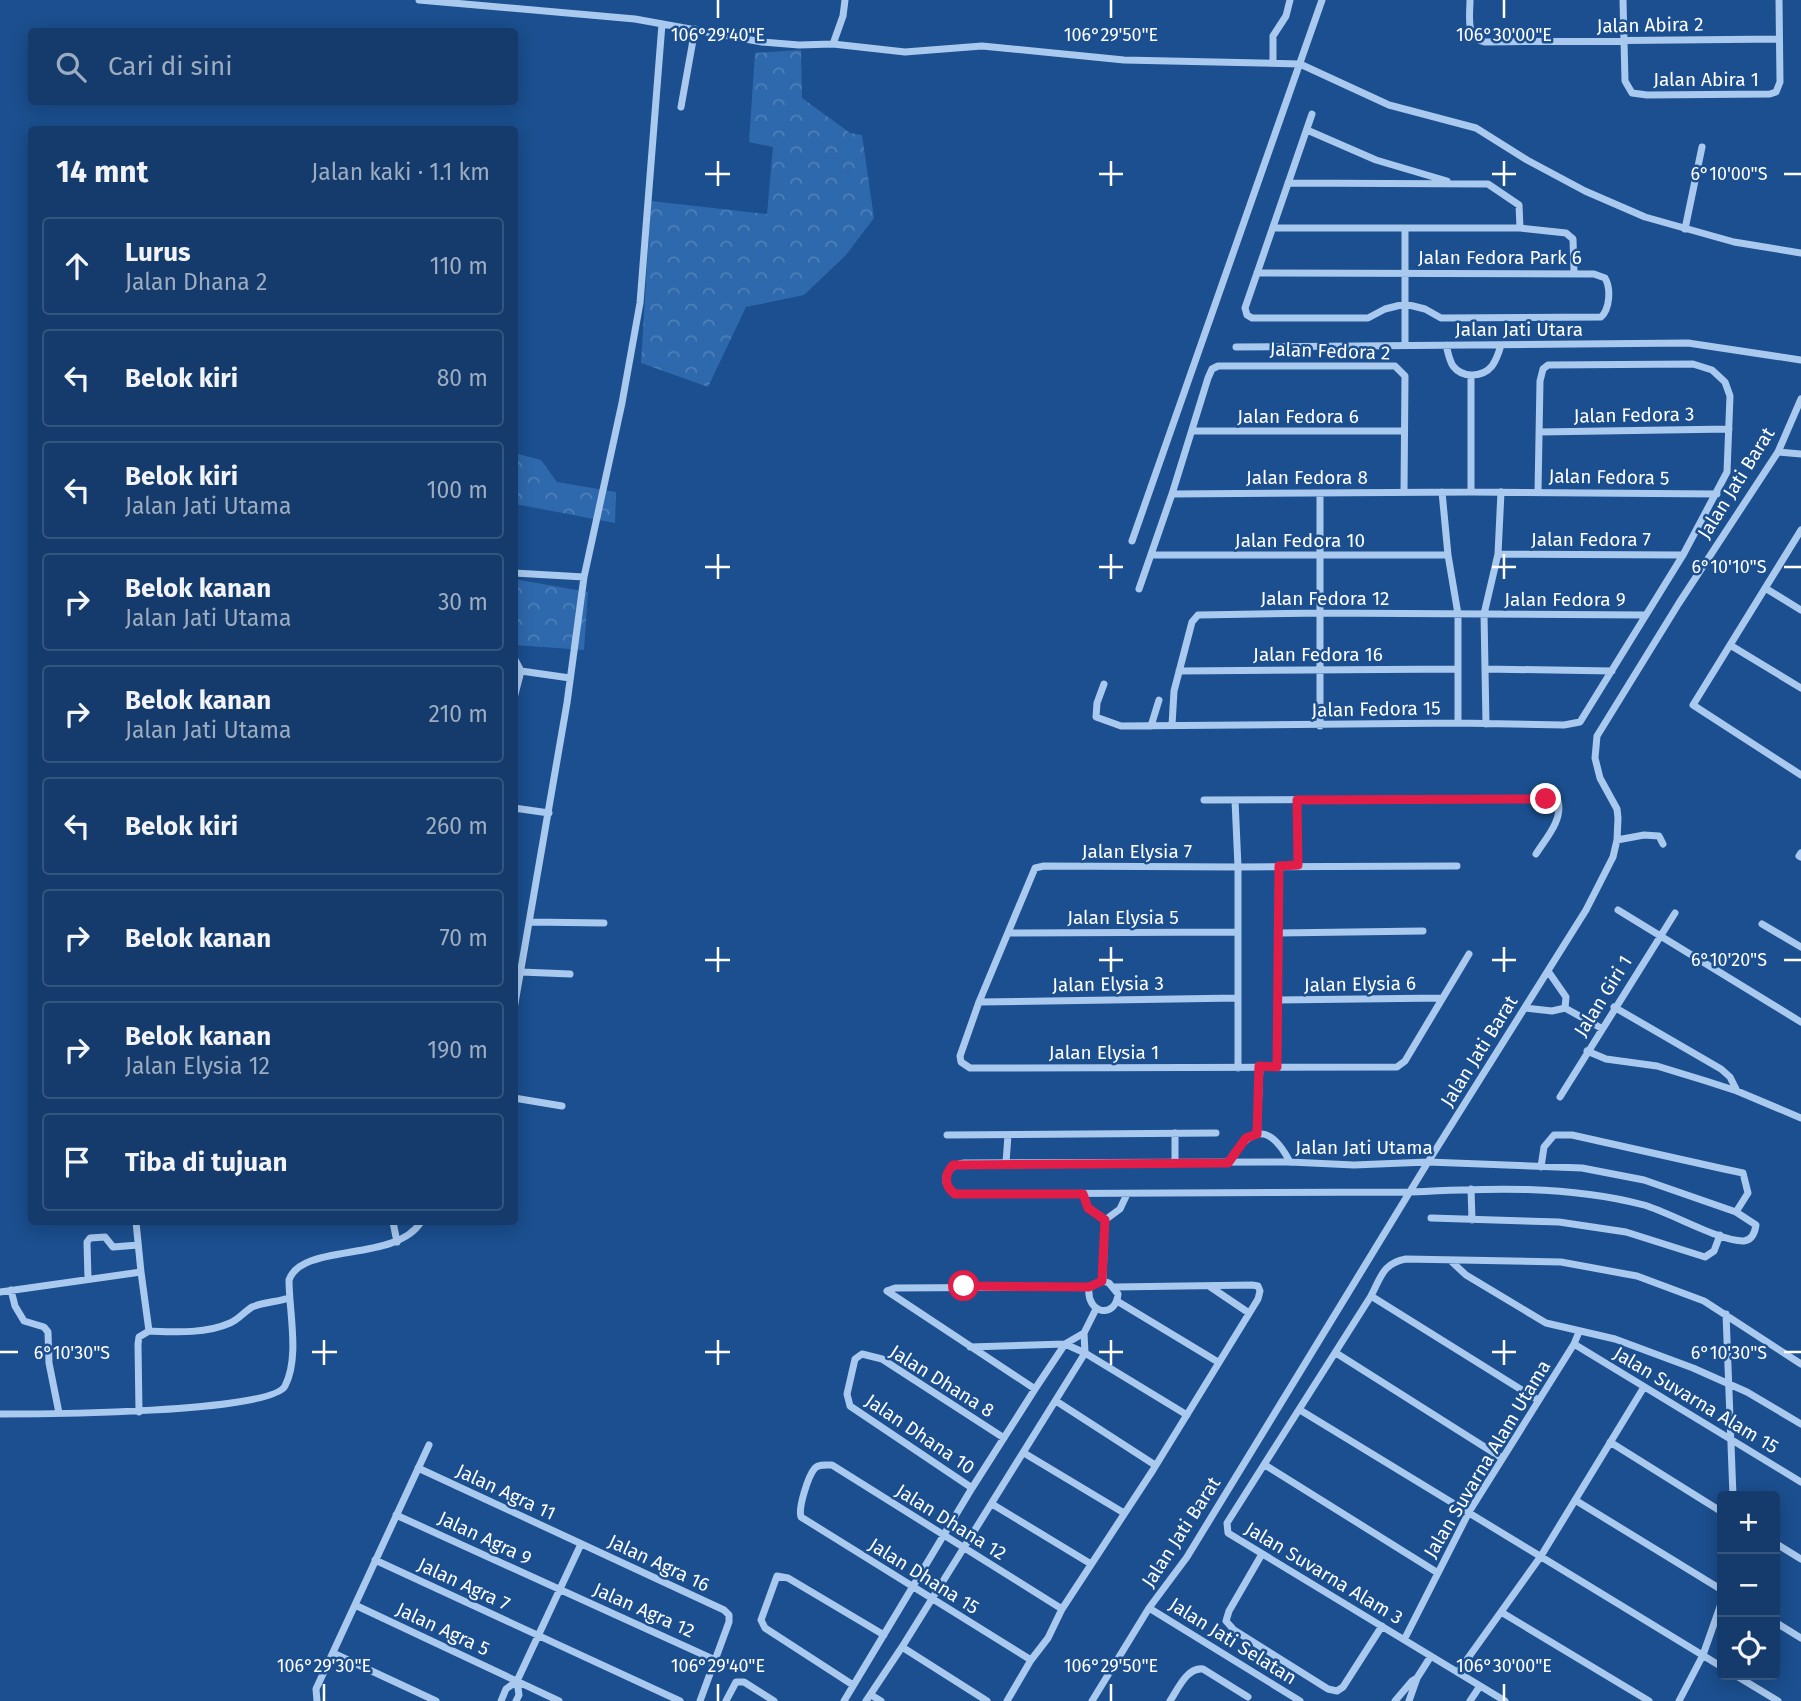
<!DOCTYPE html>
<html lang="id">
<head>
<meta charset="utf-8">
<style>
  body { margin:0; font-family:"Fira Sans",sans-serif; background:#1d4271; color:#f1f3f6 }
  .controls { position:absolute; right:21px; bottom:21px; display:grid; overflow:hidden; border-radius:7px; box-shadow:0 4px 18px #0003 }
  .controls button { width:63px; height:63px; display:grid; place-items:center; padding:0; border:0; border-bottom:2px solid #33557e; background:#143b6b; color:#f1f3f6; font:35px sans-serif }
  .stop { position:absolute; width:21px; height:21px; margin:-16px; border:5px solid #e11d48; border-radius:50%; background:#fff }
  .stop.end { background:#e11d48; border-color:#fff; box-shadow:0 2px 7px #0008 }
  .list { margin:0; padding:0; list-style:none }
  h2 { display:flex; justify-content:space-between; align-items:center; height:91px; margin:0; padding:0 28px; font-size:30px }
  h2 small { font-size:23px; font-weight:400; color:#9dadc1 }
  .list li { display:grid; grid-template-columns:46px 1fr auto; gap:21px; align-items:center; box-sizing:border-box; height:98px; margin:0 14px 14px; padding:0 14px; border:2px solid #33557e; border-radius:7px }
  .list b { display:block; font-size:26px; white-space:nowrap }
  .list p { margin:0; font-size:23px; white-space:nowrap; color:#9dadc1 }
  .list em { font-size:23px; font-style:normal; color:#9dadc1 }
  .icon { flex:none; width:38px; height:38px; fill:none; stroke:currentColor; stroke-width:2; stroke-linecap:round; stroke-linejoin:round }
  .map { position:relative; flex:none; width:1801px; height:1701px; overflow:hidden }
  .search { position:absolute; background:#143b6b; box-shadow:0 4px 18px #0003; left:28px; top:28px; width:490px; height:77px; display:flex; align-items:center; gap:18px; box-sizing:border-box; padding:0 24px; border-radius:7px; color:#9dadc1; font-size:26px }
  .panel { position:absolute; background:#143b6b; box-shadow:0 4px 18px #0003; left:28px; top:126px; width:490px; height:1099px; border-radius:7px }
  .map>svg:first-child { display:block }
  .forest { fill:url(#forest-crowns) }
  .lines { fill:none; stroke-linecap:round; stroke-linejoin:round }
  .minor { stroke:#a9c9ee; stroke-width:7 }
  .route { stroke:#e11d48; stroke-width:9 }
  .ticks { fill:none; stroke:#fff; stroke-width:2.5 }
  .labels { text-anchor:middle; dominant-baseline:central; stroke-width:5; stroke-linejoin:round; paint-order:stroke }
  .street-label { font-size:19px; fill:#fff; stroke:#1b4f8f }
  .ticks-label { font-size:18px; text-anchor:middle; fill:#fff; stroke:#1b4f8f; stroke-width:5; stroke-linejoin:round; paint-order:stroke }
</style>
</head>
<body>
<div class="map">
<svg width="1801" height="1701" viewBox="0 0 1801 1701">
  <defs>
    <pattern id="forest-crowns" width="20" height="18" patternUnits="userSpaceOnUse" patternTransform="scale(1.75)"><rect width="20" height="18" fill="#2e69ad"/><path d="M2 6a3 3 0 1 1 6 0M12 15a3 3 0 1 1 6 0" fill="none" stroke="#4d80b9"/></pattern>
  </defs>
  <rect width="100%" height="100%" fill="#1b4f8f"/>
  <path class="forest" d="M 801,50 L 802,98 L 850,133 L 862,135 L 874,218 L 846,255 L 804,295 L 746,307 L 708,387 L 641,363 L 651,201 L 767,214 L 773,147 L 749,142 L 755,53 Z
    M 514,453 L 541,460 L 557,482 L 616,492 L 615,523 L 515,504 Z
    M 514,579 L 588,592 L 584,650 L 515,645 Z"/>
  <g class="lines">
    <path class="minor" d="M 419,0 L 635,19 L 762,42 L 799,45 L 833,44 L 905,52 L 982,46 L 1124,60 L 1300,64 L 1389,105 L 1476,128 L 1527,160 L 1585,191 L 1645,217 L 1734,242 L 1801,253
      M 1470,0 C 1470,17 1465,38 1485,42 L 1779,39
      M 1623,0 L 1625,81 L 1632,93 L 1647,95 L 1770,94 L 1776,92 L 1780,82 L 1779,0
      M 833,44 L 843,16 L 845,0
      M 1273,63 L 1273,36 L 1286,16 L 1290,0
      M 681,107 L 695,29
      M 1307,130 L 1376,160 L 1447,181
      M 1288,183 L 1488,184 L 1519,205 L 1520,228
      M 1273,228 L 1520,228 L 1566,233 L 1573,239 L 1574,272
      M 1405,228 L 1405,345
      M 1685,229 L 1702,147
      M 1257,273 L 1594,274 L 1605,278 C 1611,288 1610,309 1601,317 L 1441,318 L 1425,309 L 1405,304 L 1385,309 L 1368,318 L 1252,318 L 1247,315 L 1245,308 L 1312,114
      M 1446,345 C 1448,352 1449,360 1453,366 C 1463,379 1483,377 1492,366 C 1497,359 1499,352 1501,345
      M 1236,347 L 1688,343 L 1801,360
      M 1471,375 L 1471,492
      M 1192,431 L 1404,431
      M 1539,432 L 1729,429
      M 1778,452 L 1801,454
      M 1442,492 L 1448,555 L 1458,614 L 1458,723
      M 1320,493 L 1320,726
      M 1172,494 L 1471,492 L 1717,494
      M 1801,530 L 1693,705 L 1801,775
      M 1132,541 L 1322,0
      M 1498,554 L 1683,555
      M 1152,555 L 1448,555
      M 514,573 L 584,577
      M 1765,588 L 1801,610
      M 1139,589 L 1172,494 L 1208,378 L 1212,369 L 1218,366 L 1395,366 L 1405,376 L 1404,492
      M 1730,645 L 1801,688
      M 514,658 L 521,671 L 570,678
      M 1485,669 L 1612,671
      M 1179,671 L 1458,669
      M 1104,684 L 1097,703 L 1096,717 L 1121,726 L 1458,723 L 1564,725 L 1580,722 L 1683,555 L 1727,472 L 1730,396 L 1725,382 L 1712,370 L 1693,364 L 1548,365 L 1543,369 L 1540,381 L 1538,492
      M 514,698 L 521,671
      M 1486,724 L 1484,614 L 1498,554 L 1501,492
      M 1172,725 L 1174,691 L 1192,622 L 1198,615 L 1322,613 L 1646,615
      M 1151,726 L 1159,700
      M 1204,800 L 1546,799 L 1558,801 C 1563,820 1546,838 1536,854
      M 1235,800 L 1238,867 L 1238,1068
      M 1297,800 L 1298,865
      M 514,808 L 549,813
      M 1617,840 L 1644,835 L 1659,836 L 1663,844
      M 1801,853 L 1799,856 L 1801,857
      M 1457,866 L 1238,867 L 1044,866 L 1035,868 L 979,1002 L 960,1056 L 961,1062 L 970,1068 L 1397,1067 L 1405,1061 L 1469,954
      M 1618,910 L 1801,1022
      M 530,922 L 604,923
      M 1762,924 L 1801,947
      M 1008,933 L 1237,932
      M 1278,933 L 1423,931
      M 521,972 L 570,974
      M 1278,1000 L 1442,998
      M 979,1002 L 1238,998
      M 1614,1007 L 1721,1069 L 1730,1077 L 1737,1091
      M 1525,1008 L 1552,1011 L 1565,1008 L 1566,997 L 1548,971
      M 1565,1008 L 1601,1028
      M 514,1009 L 567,703 L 584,577 L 622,403 L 640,303 L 662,24
      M 1587,1051 L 1606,1059 L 1657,1066 L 1706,1081 L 1737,1091 L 1801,1118
      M 1277,1067 L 1279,866
      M 1560,1097 L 1675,913
      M 514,1098 L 562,1106
      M 1257,1134 L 1260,1066
      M 947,1135 L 1216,1133
      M 1175,1162 L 1175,1133
      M 1228,1162 C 1250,1129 1268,1120 1290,1162
      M 1290,1162 L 1354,1165 L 1428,1162 L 1582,1168 L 1644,1180 L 1736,1212 L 1756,1225 C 1755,1232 1752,1240 1744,1241 C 1721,1242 1669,1212 1644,1205 C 1568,1185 1488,1188 1411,1192 L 955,1194 C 939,1182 945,1166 964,1163 Z
      M 1006,1163 L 1008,1135
      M 1541,1167 L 1544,1147 L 1554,1135 L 1572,1135 L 1724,1169 L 1743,1173 L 1748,1193 L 1736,1212
      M 1471,1189 L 1472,1220
      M 1083,1194 L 1088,1208 L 1105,1220
      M 1431,1218 L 1559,1222 L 1626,1232 L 1705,1257 L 1714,1251 L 1720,1235
      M 1105,1220 L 1120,1209 L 1127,1194
      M 136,1222 L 141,1272
      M 393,1222 L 397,1242
      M 1452,1262 L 1466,1275 L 1546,1323 L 1615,1339 L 1693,1368 L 1747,1392 L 1801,1424
      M 88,1279 L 87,1242 L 90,1238 L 105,1237 L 113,1247 L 138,1245
      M 1103,1281 L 1109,1283 L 1118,1294 C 1116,1319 1086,1315 1089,1287 Z
      M 1103,1281 L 1105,1220
      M 1209,1286 L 1249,1313
      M 11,1290 L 15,1306 L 24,1321 L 44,1327 L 48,1332 L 49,1363 L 59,1413
      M 887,1291 L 895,1288 L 1089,1287
      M 887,1291 L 1035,1389
      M 0,1292 L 141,1272 L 149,1331 L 139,1337 L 138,1344 L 139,1412
      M 1371,1296 L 1538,1400
      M 1117,1301 L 1218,1362
      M 1726,1314 L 1733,1496
      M 149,1331 C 174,1332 206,1334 230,1323 C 238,1320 244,1312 252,1307 C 264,1302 277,1302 289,1298
      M 1574,1344 L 1801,1482
      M 970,1347 L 1065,1344 L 1085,1353 L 1187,1415
      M 1336,1353 L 1502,1458
      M 1056,1401 L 1155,1465
      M 1300,1410 L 1722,1667
      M 0,1414 C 38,1414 271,1413 285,1386 C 300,1357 289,1312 289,1280 C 302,1242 395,1263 421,1222
      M 1610,1442 L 1722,1512
      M 1024,1453 L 1124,1513
      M 1265,1465 L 1438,1573
      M 418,1468 L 724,1610 L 729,1615 L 729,1622 L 700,1701
      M 972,1488 L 850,1406 L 847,1394 L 855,1359 L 862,1354 L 882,1359 L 1004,1438
      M 1575,1500 L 1722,1590
      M 992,1504 L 1091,1564
      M 396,1515 L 715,1660
      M 1775,1543 L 1801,1559
      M 1262,1554 L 1229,1611 L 1226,1621 L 1234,1630 L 1328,1689 L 1337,1691 L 1343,1687 L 1382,1626
      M 375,1560 L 680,1701
      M 355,1605 L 559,1701
      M 1149,1608 L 1300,1701
      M 1501,1612 L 1649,1701
      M 1775,1622 L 1801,1638
      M 1404,1640 L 1469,1512 L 1574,1344 L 1579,1332
      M 902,1647 L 987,1701
      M 333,1653 L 436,1701
      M 1031,1660 L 801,1517 C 798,1508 808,1476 815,1468 C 819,1464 826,1465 832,1465 L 1062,1609
      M 1458,1672 L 1541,1556 L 1644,1387
      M 1735,1675 L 1778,1701
      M 853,1685 L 765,1628 L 761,1620 L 777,1576 L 788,1578 L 884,1635
      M 871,1695 L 881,1701
      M 317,1701 L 316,1689 L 429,1445
      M 501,1701 L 506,1689 L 517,1681 L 581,1544
      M 516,1701 L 519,1695 L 517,1681
      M 726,1701 L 736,1682 L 744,1682 L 774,1701
      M 844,1701 L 972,1488 L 1035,1389 L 1065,1344 L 1084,1333
      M 866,1701 L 902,1647 L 1085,1353 L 1084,1333 L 1096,1309
      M 1007,1701 L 1031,1660 L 1048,1638 L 1062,1609 L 1153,1470 L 1258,1299 L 1260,1291 L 1258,1286 L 1252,1285 L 1115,1287
      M 1092,1701 L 1149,1608 L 1187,1557 L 1428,1162 L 1586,910 L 1613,857 L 1617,840 L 1618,818 L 1617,809 L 1600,778 L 1595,758 L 1597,736 L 1679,603 L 1778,452 L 1801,399
      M 1170,1701 C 1178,1689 1187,1667 1203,1669 L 1248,1697
      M 1395,1701 L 1412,1681 L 1417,1678
      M 1409,1701 L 1417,1678 L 1431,1656
      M 1470,1701 L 1480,1686
      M 1505,1701 L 1228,1533 L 1227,1523 L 1371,1296 C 1381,1277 1383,1263 1406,1259 L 1561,1262 L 1637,1276 L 1704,1301 L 1801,1364
      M 1679,1701 L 1703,1655 L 1722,1601"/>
  </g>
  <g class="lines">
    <path class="route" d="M 964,1286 L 1089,1287 L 1102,1281 L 1105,1220 L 1088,1208 L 1083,1194 L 955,1194 C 944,1186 944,1175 953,1165 L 1228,1163 L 1246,1138 L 1257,1134 L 1259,1066 L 1277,1067 L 1279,866 L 1298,865 L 1297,800 L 1546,799"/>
  </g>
  <path class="ticks" d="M 718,0 L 718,18M 1111,0 L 1111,18M 1504,0 L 1504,18M 718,161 L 718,186M 1111,161 L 1111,186M 1504,161 L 1504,186M 705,174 L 730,174M 1099,174 L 1123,174M 1492,174 L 1516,174M 1784,174 L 1801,174M 718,554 L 718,579M 1111,554 L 1111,579M 1504,554 L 1504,579M 705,567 L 730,567M 1099,567 L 1123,567M 1492,567 L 1516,567M 1784,567 L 1801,567M 718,947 L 718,972M 1111,947 L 1111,972M 1504,947 L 1504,972M 705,960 L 730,960M 1099,960 L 1123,960M 1492,960 L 1516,960M 1784,960 L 1801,960M 324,1340 L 324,1365M 718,1340 L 718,1365M 1111,1340 L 1111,1365M 1504,1340 L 1504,1365M 0,1352 L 18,1352M 312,1352 L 337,1352M 705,1352 L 730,1352M 1099,1352 L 1123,1352M 1492,1352 L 1516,1352M 1784,1352 L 1801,1352M 324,1684 L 324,1701M 718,1684 L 718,1701M 1111,1684 L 1111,1701M 1504,1684 L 1504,1701"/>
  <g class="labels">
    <g class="street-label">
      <text transform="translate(1650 25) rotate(-1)">Jalan Abira 2</text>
      <text x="1706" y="79">Jalan Abira 1</text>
      <text x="1500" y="257">Jalan Fedora Park 6</text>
      <text x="1519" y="329">Jalan Jati Utara</text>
      <text transform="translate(1330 351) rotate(2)">Jalan Fedora 2</text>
      <text transform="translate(1634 415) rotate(-1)">Jalan Fedora 3</text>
      <text x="1298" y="416">Jalan Fedora 6</text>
      <text x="1307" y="477">Jalan Fedora 8</text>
      <text transform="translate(1609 477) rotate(1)">Jalan Fedora 5</text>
      <text transform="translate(1736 483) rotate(-58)">Jalan Jati Barat</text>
      <text x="1591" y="539">Jalan Fedora 7</text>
      <text x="1300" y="540">Jalan Fedora 10</text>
      <text x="1325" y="598">Jalan Fedora 12</text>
      <text x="1565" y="599">Jalan Fedora 9</text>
      <text x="1318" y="654">Jalan Fedora 16</text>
      <text transform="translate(1376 709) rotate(-1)">Jalan Fedora 15</text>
      <text x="1137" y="851">Jalan Elysia 7</text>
      <text x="1123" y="917">Jalan Elysia 5</text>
      <text transform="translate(1108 984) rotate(-1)">Jalan Elysia 3</text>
      <text transform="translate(1360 984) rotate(-1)">Jalan Elysia 6</text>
      <text transform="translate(1603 996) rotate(-58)">Jalan Giri 1</text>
      <text transform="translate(1479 1051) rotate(-58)">Jalan Jati Barat</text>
      <text x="1104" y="1052">Jalan Elysia 1</text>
      <text x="1364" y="1147">Jalan Jati Utama</text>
      <text transform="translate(942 1381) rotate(32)">Jalan Dhana 8</text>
      <text transform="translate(1696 1400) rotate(31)">Jalan Suvarna Alam 15</text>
      <text transform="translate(920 1434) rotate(34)">Jalan Dhana 10</text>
      <text transform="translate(1487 1459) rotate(-59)">Jalan Suvarna Alam Utama</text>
      <text transform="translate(506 1492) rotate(25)">Jalan Agra 11</text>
      <text transform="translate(951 1522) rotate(32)">Jalan Dhana 12</text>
      <text transform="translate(1181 1532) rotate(-57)">Jalan Jati Barat</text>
      <text transform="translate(485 1538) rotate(25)">Jalan Agra 9</text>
      <text transform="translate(659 1563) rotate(25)">Jalan Agra 16</text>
      <text transform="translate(1324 1573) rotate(31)">Jalan Suvarna Alam 3</text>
      <text transform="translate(924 1576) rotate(32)">Jalan Dhana 15</text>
      <text transform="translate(464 1584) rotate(25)">Jalan Agra 7</text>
      <text transform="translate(644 1610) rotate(24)">Jalan Agra 12</text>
      <text transform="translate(443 1629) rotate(25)">Jalan Agra 5</text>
      <text transform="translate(1233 1641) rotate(32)">Jalan Jati Selatan</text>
    </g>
  </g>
  <g class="ticks-label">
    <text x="718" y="41">106°29'40"E</text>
    <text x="1111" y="41">106°29'50"E</text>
    <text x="1504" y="41">106°30'00"E</text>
    <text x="1729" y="180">6°10'00"S</text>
    <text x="1729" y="573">6°10'10"S</text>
    <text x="1729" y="966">6°10'20"S</text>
    <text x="72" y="1359">6°10'30"S</text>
    <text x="1729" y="1359">6°10'30"S</text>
    <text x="324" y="1672">106°29'30"E</text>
    <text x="718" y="1672">106°29'40"E</text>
    <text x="1111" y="1672">106°29'50"E</text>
    <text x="1504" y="1672">106°30'00"E</text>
  </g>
</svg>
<div class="controls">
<button>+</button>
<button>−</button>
<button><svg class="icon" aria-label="locate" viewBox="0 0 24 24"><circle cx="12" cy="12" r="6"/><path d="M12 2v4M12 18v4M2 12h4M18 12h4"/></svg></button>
</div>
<div class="stop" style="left:964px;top:1286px"></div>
<div class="stop end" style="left:1546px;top:799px"></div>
<div class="search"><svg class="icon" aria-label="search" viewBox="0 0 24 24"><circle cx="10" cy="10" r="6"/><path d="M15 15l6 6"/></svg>Cari di sini</div>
<section class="panel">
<h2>14 mnt<small>Jalan kaki · 1.1 km</small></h2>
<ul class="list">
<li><svg class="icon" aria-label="ahead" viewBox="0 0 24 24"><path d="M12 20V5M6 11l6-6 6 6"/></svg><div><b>Lurus</b><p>Jalan Dhana 2</p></div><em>110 m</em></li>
<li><svg class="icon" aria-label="left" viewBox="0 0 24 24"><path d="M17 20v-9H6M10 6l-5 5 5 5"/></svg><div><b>Belok kiri</b></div><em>80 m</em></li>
<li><svg class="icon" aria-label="left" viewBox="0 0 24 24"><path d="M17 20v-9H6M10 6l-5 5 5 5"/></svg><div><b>Belok kiri</b><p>Jalan Jati Utama</p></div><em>100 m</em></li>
<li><svg class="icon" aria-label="right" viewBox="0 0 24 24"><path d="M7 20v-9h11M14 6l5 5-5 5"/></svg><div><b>Belok kanan</b><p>Jalan Jati Utama</p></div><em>30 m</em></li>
<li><svg class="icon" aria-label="right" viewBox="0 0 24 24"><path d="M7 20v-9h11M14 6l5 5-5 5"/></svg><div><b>Belok kanan</b><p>Jalan Jati Utama</p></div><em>210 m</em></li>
<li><svg class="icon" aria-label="left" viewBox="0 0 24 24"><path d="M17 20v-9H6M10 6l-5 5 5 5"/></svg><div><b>Belok kiri</b></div><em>260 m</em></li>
<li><svg class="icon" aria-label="right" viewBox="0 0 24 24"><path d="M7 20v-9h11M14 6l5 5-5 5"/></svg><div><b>Belok kanan</b></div><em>70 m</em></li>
<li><svg class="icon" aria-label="right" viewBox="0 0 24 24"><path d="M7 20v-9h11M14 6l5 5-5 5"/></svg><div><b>Belok kanan</b><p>Jalan Elysia 12</p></div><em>190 m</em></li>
<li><svg class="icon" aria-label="arrive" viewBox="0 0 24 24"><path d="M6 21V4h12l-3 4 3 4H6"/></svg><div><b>Tiba di tujuan</b></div></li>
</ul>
</section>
</div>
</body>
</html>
